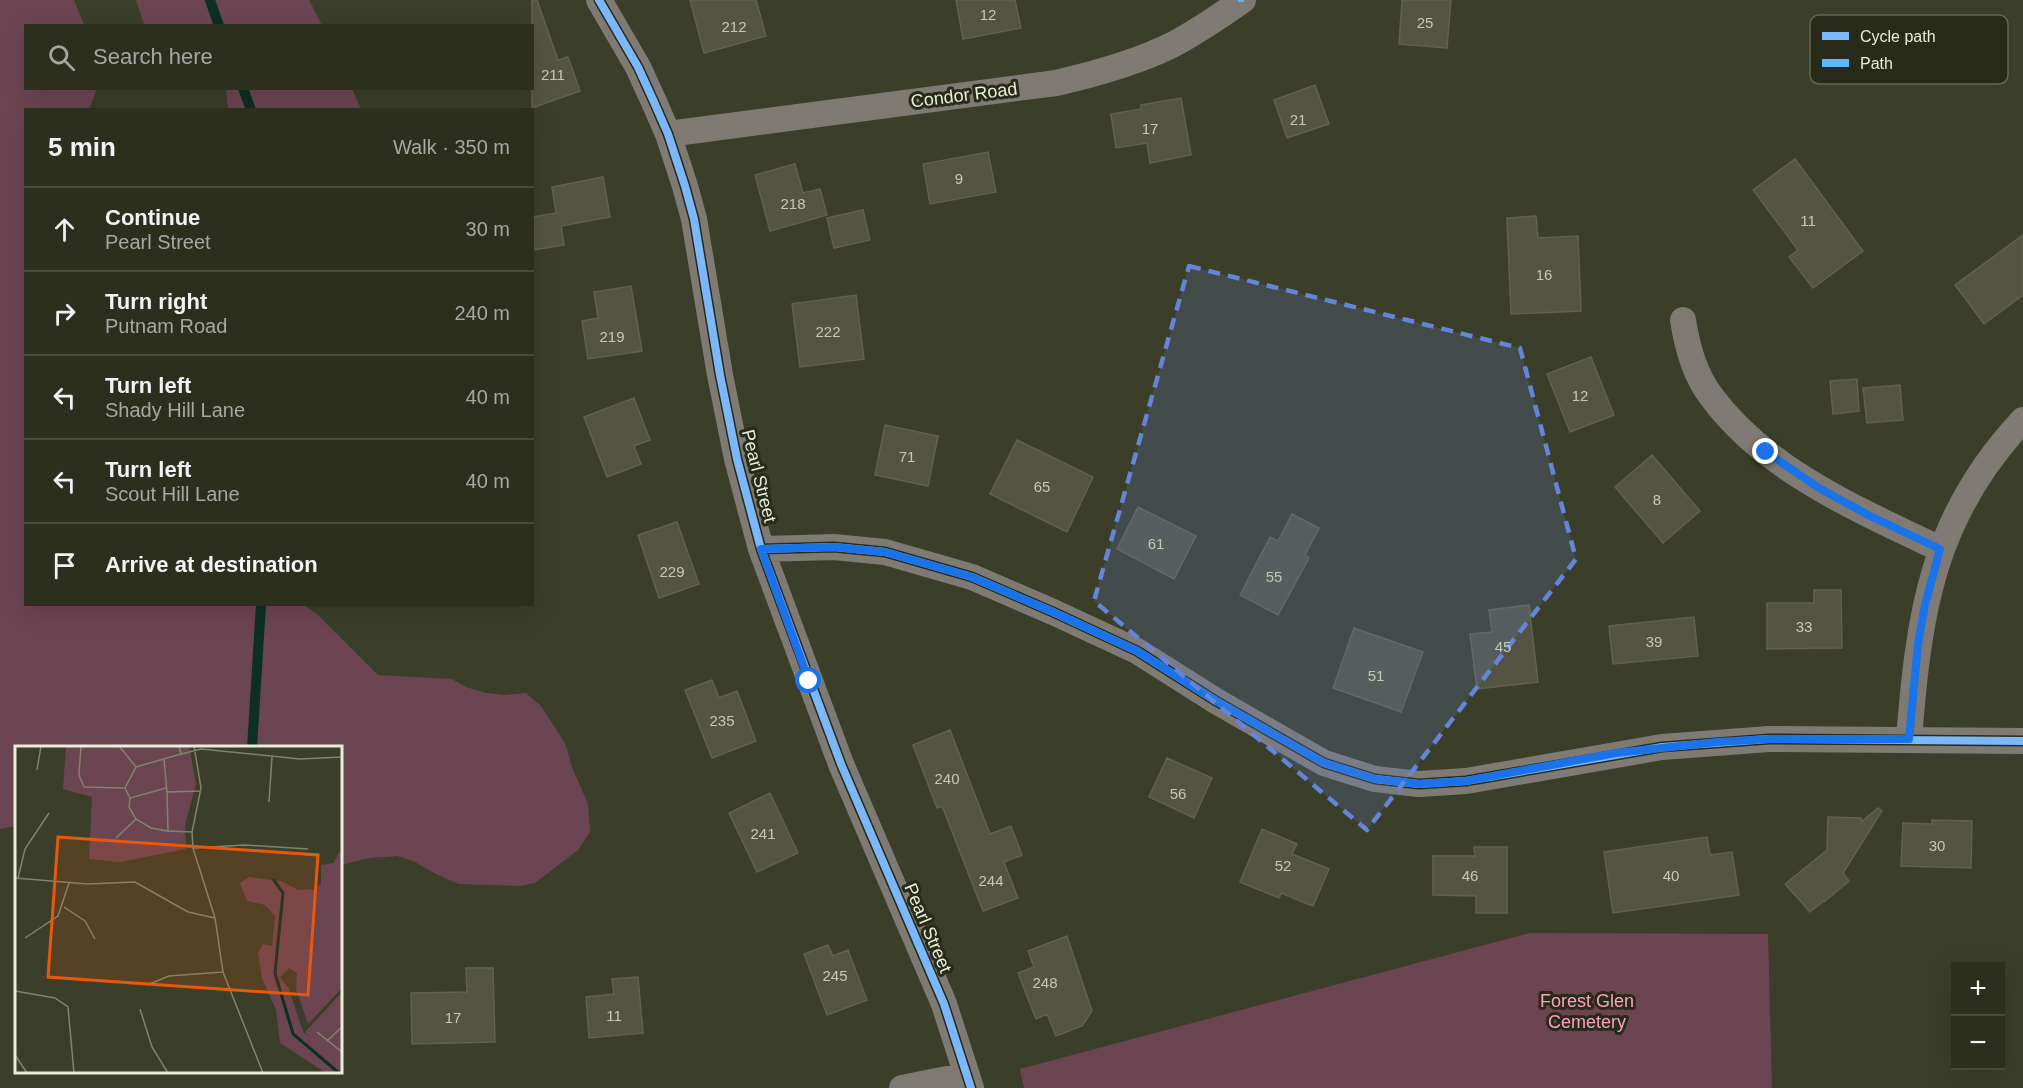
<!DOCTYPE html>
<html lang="en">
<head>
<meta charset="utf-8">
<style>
  body { margin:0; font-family:Arial,sans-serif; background:#383a2b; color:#f1f3f6 }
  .controls { position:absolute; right:18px; bottom:18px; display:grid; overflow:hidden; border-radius:0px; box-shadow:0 6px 24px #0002 }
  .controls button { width:54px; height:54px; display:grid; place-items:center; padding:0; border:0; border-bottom:2px solid #484a3c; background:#2c2e1e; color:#f1f3f6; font:30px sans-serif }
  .stop { position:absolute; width:18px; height:18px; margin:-14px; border:4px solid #1a73e8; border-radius:50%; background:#fff }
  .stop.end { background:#1a73e8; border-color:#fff; box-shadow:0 2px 6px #0008 }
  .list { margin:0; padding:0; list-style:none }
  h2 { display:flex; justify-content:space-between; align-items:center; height:78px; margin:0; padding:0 24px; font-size:26px }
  h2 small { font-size:20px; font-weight:400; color:#a6a8a4 }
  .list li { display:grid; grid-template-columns:39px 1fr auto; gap:18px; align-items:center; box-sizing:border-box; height:84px; padding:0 24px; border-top:2px solid #484a3c }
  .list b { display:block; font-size:22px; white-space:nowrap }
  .list p { margin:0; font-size:20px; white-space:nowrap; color:#a6a8a4 }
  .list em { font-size:20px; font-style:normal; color:#a6a8a4 }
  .icon { flex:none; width:33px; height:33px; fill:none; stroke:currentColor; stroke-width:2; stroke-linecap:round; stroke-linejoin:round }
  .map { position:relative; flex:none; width:2023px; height:1088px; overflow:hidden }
  .search { position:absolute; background:#2c2e1e; box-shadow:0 6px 24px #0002; left:24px; top:24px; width:510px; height:66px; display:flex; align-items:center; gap:15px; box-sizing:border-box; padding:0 21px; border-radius:0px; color:#a6a8a4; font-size:22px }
  .panel { position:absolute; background:#2c2e1e; box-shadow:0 6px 24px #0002; left:24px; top:108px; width:510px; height:498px; border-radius:0px }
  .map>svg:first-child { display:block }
  .green { fill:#6c4552 }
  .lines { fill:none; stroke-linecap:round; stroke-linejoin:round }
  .stream { stroke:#0d2f26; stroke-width:10 }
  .building { fill:#555442; stroke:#626150; stroke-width:1.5 }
  .street { stroke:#7f7a74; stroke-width:26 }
  .quiet { stroke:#5cb8fa; stroke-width:6; stroke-dasharray:12 6; stroke-linecap:butt }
  .cycleway-casing { stroke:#282b1a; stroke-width:11 }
  .cycleway { stroke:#7ab7fb; stroke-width:8 }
  .route { stroke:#1a73e8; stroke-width:8 }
  .marked { fill:#6586d8; fill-opacity:0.2; stroke:#6586d8; stroke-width:4.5; stroke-dasharray:12 8; stroke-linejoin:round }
  .labels { text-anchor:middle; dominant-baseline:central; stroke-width:6; stroke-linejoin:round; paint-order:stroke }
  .number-label { font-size:15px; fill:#c5c8b2 }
  .street-label { font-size:18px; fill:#eaeed8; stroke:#282b1a }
  .park-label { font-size:18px; fill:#faa1c3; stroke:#282b1a }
  .inset-river { fill:none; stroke:#0d2f26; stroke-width:3 }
  .inset-road { fill:none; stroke:#81846e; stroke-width:1.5 }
  .view { fill:#e8590c; fill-opacity:0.15; stroke:#e8590c; stroke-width:3 }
  .inset-edge { fill:none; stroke:#eaeed8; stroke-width:3 }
  .key { fill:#282b1a; stroke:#626653; stroke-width:1.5 }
  .key-label { font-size:16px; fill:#eaeed8 }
</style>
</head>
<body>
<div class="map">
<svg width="2023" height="1088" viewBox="0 0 2023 1088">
  <rect width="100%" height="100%" fill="#3b3e28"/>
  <path class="green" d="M 0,0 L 74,0 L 84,25 L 26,26 L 26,88 L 97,89 L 89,109 L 26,110 L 26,604 L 304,605 L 317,614 L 378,675 L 452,679 L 466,687 L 486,693 L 505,695 L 526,693 L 541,706 L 565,743 L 572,767 L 588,804 L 590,832 L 578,850 L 535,883 L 520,886 L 459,884 L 436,874 L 413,861 L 397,856 L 370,858 L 341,865 L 340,748 L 16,748 L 16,826 L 0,829 Z
    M 136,0 L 309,0 L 322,25 L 144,25 Z
    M 226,89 L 352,89 L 361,109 L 228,109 Z
    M 1530,933 L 1768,934 L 1772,1088 L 1024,1088 L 1020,1069 Z"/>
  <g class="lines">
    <path class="stream" d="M 210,0 L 219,26
      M 243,88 L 251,110
      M 252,748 L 261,604"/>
  </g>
  <path class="building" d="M 532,0 L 537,0 L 558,60 L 568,57 L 580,91 L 532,108 Z
    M 690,0 L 756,0 L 766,36 L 704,53 Z
    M 956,0 L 1015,0 L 1021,28 L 963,39 Z
    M 1402,0 L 1451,0 L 1447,48 L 1399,44 Z
    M 1315,85 L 1329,124 L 1287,138 L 1274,100 Z
    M 1181,98 L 1191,155 L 1150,163 L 1147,143 L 1116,148 L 1111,114 L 1141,109 L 1141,105 Z
    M 988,152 L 996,192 L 930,204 L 923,164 Z
    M 1795,159 L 1863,251 L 1813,288 L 1789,257 L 1798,250 L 1753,190 Z
    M 795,164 L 803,193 L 820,189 L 827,215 L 770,231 L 755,175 Z
    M 603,177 L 610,217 L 561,226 L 564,245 L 532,250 L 532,217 L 556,213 L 552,187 Z
    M 863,210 L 870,240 L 834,248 L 827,218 Z
    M 1536,216 L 1538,238 L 1578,236 L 1581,311 L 1511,314 L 1507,218 Z
    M 2023,235 L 2023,295 L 1984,324 L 1955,285 Z
    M 631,286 L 642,351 L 588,359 L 582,321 L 598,318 L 594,292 Z
    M 856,295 L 864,359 L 800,367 L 792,304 Z
    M 1591,357 L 1614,415 L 1570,432 L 1547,374 Z
    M 1857,379 L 1859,411 L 1833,414 L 1830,381 Z
    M 1900,385 L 1903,420 L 1867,423 L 1863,388 Z
    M 634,398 L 650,440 L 634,446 L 641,464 L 607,477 L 584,417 Z
    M 885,425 L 938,436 L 928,486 L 875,475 Z
    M 1017,440 L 1093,477 L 1067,532 L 990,494 Z
    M 1652,455 L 1700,511 L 1663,543 L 1615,487 Z
    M 1138,507 L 1196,536 L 1174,579 L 1117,549 Z
    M 1292,514 L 1319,528 L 1305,555 L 1309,558 L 1278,615 L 1240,595 L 1270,537 L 1278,541 Z
    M 677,522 L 699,584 L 659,598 L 638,535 Z
    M 1814,590 L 1841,590 L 1842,648 L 1767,649 L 1767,603 L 1814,603 Z
    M 1529,605 L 1538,682 L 1477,689 L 1470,634 L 1492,632 L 1489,610 Z
    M 1694,617 L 1698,656 L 1613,664 L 1609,626 Z
    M 1354,628 L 1423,652 L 1401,712 L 1333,688 Z
    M 712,680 L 719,698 L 737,691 L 756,741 L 712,758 L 685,690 Z
    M 950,730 L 990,834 L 1011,826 L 1022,855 L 1004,862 L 1018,898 L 983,911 L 942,806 L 937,808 L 913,745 Z
    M 1167,758 L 1212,778 L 1194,818 L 1149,797 Z
    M 770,793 L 798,853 L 757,872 L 729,813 Z
    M 1878,808 L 1882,811 L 1843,873 L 1849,881 L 1824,902 L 1825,900 L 1810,912 L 1785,884 L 1827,850 L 1828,817 L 1861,818 L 1861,822 Z
    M 1932,820 L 1972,821 L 1971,868 L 1901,866 L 1903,823 L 1932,824 Z
    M 1262,829 L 1297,844 L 1292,854 L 1329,869 L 1313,906 L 1281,893 L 1279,898 L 1240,882 Z
    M 1707,837 L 1710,855 L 1732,852 L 1739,895 L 1613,913 L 1604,852 Z
    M 1474,847 L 1507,847 L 1507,913 L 1476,913 L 1476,896 L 1433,895 L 1433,856 L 1475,856 Z
    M 1067,936 L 1092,1011 L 1082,1026 L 1056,1036 L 1047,1014 L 1036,1019 L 1018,973 L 1034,967 L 1028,951 Z
    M 828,945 L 833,956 L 848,950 L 867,1000 L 827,1015 L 804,954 Z
    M 466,968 L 493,968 L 495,1042 L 412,1044 L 411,993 L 467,992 Z
    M 638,977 L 643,1033 L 589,1038 L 586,997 L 614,994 L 612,979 Z"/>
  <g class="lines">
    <path class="street" d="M 599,0 L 638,67 L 654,102 L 668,134 L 685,186 L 694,219 L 720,375 L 737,459 L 761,549 L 841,764 L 944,1004 L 971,1088
      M 668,134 L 1056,83 C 1095,74 1136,63 1172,45 C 1197,32 1220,16 1243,0
      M 1683,320 C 1687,346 1694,374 1711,396 C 1766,471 1859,510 1940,549
      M 761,549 L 834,547 L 885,552 L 972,577 L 1053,612 L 1137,651 L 1216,701 L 1324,763 L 1375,779 L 1419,784 L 1466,781 L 1662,747 L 1769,739 L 2023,741
      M 1909,739 C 1919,612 1932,517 2023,420
      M 902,1088 L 967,1075"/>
    <path class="quiet" d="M 1241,0 L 1241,2"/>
    <g class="cycleway-casing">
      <path id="cycleway" d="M 599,0 L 638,67 L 654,102 L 668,134 L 685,186 L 694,219 L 720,375 L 737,459 L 761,549 L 841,764 L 944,1004 L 971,1088
        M 761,549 L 834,547 L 885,552 L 972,577 L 1053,612 L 1137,651 L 1216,701 L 1324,763 L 1375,779 L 1419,784 L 1466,781 L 1662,747 L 1769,739 L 2023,741"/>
    </g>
    <use href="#cycleway" class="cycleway"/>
  </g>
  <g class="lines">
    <path class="route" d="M 809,681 L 761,549 L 834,547 L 885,552 L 972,577 L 1053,612 L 1137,651 L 1216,701 L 1324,763 L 1375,779 L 1419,784 L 1466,781 L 1616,753 L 1717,742 L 1769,739 L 1909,739 L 1918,644 L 1925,605 L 1940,549 L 1870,516 L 1819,488 L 1766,452"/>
  </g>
  <path class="marked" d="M 1189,266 L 1520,348 L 1576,559 L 1367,830 L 1094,601 Z"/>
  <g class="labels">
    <g class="number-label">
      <text x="988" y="14">12</text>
      <text x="1425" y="22">25</text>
      <text x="734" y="26">212</text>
      <text x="553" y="74">211</text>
      <text x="1298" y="119">21</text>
      <text x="1150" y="128">17</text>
      <text x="959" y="178">9</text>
      <text x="793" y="203">218</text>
      <text x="1808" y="220">11</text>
      <text x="1544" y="274">16</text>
      <text x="828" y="331">222</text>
      <text x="612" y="336">219</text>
      <text x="1580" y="395">12</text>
      <text x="907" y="456">71</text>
      <text x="1042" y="486">65</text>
      <text x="1657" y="499">8</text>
      <text x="1156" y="543">61</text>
      <text x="672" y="571">229</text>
      <text x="1274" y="576">55</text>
      <text x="1804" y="626">33</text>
      <text x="1654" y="641">39</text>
      <text x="1503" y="646">45</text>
      <text x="1376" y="675">51</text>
      <text x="722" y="720">235</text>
      <text x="947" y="778">240</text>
      <text x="1178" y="793">56</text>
      <text x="763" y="833">241</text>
      <text x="1937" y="845">30</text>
      <text x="1283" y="865">52</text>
      <text x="1470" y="875">46</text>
      <text x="1671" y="875">40</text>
      <text x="991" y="880">244</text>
      <text x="835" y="975">245</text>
      <text x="1045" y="982">248</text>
      <text x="614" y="1015">11</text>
      <text x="453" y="1017">17</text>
    </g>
    <g class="street-label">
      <text transform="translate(964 95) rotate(-7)">Condor Road</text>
      <text transform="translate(759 476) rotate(76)">Pearl Street</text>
      <text transform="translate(928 928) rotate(67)">Pearl Street</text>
    </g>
    <g class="park-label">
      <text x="1587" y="1001">Forest Glen<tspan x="1587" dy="21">Cemetery</tspan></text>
    </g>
  </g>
  <g transform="translate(15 746)">
    <rect width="327" height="327" fill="#3b3e28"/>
    <path d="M 51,0 L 174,0 L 181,38 L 170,79 L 171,103 L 105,116 L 74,113 L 77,51 L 48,43 ZM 324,106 L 327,106 L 327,242 L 293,278 L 281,243 L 282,227 L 274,222 L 265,231 L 274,243 L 286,280 L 289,287 L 294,290 L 290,286 L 327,246 L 327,327 L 311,327 L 265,297 L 261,264 L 247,232 L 243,207 L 248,198 L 257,200 L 260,170 L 250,159 L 232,155 L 225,137 L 234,131 L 266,135 L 283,144 L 300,143 L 306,137 L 306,119 L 319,117 Z" fill="#6c4552"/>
    <path class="inset-river" d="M 258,133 L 268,147 L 260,227 L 278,288 L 324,327"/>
    <path class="inset-road" d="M 66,0 L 64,29 L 69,41 L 110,42M 104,0 L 121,21 L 110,42 L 115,52M 164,0 L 166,8 L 186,3 L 285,13 L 327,11M 179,0 L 186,42 L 177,86 L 178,102 L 200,172 L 208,226 L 248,327M 149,14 L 152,46 L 186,45M 121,21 L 166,8M 22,24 L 26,0M 254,56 L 257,11M 121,73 L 136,82 L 153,85 L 152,46M 153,85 L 177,86M 101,92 L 121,73 L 114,61 L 115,52 L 151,42M 178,102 L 230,99 L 293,103M 0,132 L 72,138 L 120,136 L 173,166 L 200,172M 3,132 L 10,103 L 34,67M 49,161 L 70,175 L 80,193M 10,192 L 43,170 L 54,137M 132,239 L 154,230 L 208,226M 0,245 L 40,252 L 53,261 L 59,327M 125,263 L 137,301 L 153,327M 302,286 L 327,306M 312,295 L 327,281M 0,309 L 12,327"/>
    <path class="view" d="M 43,91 L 303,109 L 293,249 L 33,231 Z"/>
    <rect width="327" height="327" class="inset-edge"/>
  </g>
  <rect x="1810" y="15" width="198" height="69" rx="9" class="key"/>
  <rect x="1822" y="32" width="27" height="8" fill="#7ab7fb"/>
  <rect x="1822" y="59" width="27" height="8" fill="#5cb8fa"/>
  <g class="key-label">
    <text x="1860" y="42">Cycle path</text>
    <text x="1860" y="69">Path</text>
  </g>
</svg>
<div class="controls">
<button>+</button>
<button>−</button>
</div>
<div class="stop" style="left:809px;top:681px"></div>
<div class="stop end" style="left:1766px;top:452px"></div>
<div class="search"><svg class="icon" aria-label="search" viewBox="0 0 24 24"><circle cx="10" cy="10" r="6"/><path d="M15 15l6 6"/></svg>Search here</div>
<section class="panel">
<h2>5 min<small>Walk · 350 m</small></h2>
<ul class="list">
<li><svg class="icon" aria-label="ahead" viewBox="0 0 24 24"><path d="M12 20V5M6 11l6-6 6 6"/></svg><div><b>Continue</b><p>Pearl Street</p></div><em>30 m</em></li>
<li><svg class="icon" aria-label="right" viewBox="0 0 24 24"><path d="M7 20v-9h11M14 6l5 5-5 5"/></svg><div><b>Turn right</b><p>Putnam Road</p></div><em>240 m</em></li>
<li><svg class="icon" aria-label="left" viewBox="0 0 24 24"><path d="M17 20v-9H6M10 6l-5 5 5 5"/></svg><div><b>Turn left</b><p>Shady Hill Lane</p></div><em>40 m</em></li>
<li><svg class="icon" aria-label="left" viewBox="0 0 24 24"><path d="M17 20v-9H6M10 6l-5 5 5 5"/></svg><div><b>Turn left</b><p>Scout Hill Lane</p></div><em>40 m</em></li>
<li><svg class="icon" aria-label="arrive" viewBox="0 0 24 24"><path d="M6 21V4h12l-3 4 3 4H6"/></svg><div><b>Arrive at destination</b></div></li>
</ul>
</section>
</div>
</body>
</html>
